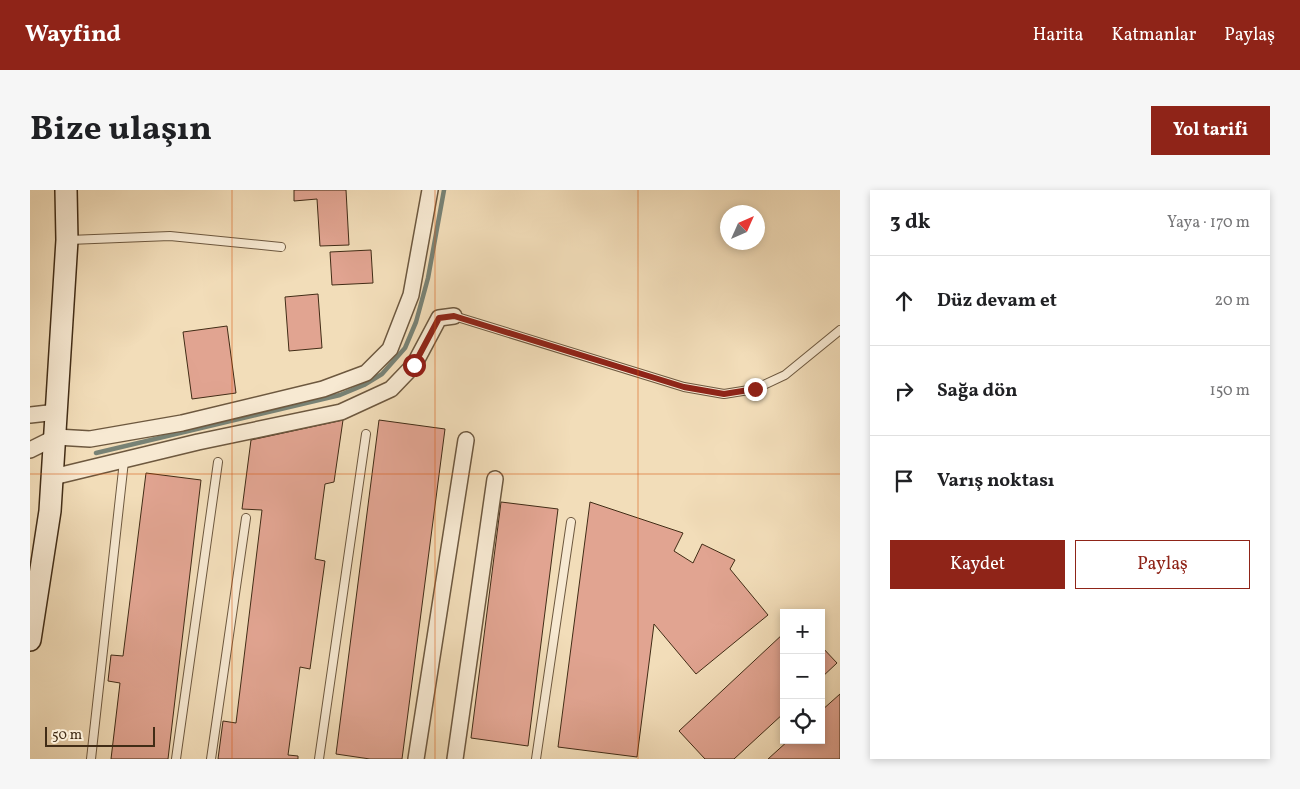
<!DOCTYPE html>
<html lang="tr">
<head>
<meta charset="utf-8">
<style>
  body { margin:0; font-family:Vollkorn,serif; background:#f6f6f6; color:#202124 }
  .controls { position:absolute; right:15px; bottom:15px; display:grid; overflow:hidden; border-radius:0px; box-shadow:0 2px 8px #0003 }
  .controls button { width:45px; height:45px; display:grid; place-items:center; padding:0; border:0; border-bottom:1px solid #e0e0e0; background:#fff; color:#202124; font:25px sans-serif }
  .compass { position:absolute; left:690px; top:15px; width:45px; height:45px; border-radius:50%; background:#fff; box-shadow:0 2px 8px #0003; rotate:45deg }
  .scale { position:absolute; left:15px; bottom:12px; width:110px; box-sizing:border-box; padding-left:5px; border:2px solid #412c16; border-top:0; font-size:14px; line-height:18px; white-space:nowrap; color:#412c16; -webkit-text-stroke:4px #f7e9d2; paint-order:stroke }
  .stop { position:absolute; width:15px; height:15px; margin:-11px; border:4px solid #8f2418; border-radius:50%; background:#fff }
  .stop.end { background:#8f2418; border-color:#fff; box-shadow:0 1px 5px #0008 }
  .list { margin:0; padding:0; list-style:none }
  h2 { display:flex; justify-content:space-between; align-items:center; height:65px; margin:0; padding:0 20px; font-size:21px }
  h2 small { font-size:16px; font-weight:400; color:#757577 }
  .list li { display:grid; grid-template-columns:32px 1fr auto; gap:15px; align-items:center; box-sizing:border-box; height:90px; padding:0 20px; border-top:1px solid #e0e0e0 }
  .list b { display:block; font-size:19px; white-space:nowrap }
  .list em { font-size:16px; font-style:normal; color:#757577 }
  .actions { display:flex; gap:10px; padding:15px 20px }
  .actions a { flex:1; padding:11px 0; border:1px solid #8f2418; border-radius:0px; text-align:center; font-size:18px; color:#8f2418 }
  .actions .main { background:#8f2418; color:#fff }
  .icon { flex:none; width:28px; height:28px; fill:none; stroke:currentColor; stroke-width:2; stroke-linecap:round; stroke-linejoin:round }
  .map { position:relative; flex:none; width:810px; height:569px; overflow:hidden; border-radius:0px }
  header { display:flex; align-items:center; gap:30px; box-sizing:border-box; height:70px; padding:0 25px; background:#8f2418; color:#fff }
  header strong { font-size:24px }
  nav { display:flex; gap:28px; margin-inline-start:auto; font-size:18px }
  .intro { display:flex; align-items:center; justify-content:space-between; box-sizing:border-box; height:120px; padding:0 30px }
  h1 { margin:0; font-size:35px }
  .button { padding:12px 22px; border-radius:0px; background:#8f2418; color:#fff; font-size:18px; font-weight:700 }
  main { display:flex; gap:30px; padding:0 30px }
  aside { flex:1; background:#fff; border-radius:0px; box-shadow:0 2px 8px #0003 }
  .map>svg:first-child { display:block }
  .lines { fill:none; stroke-linecap:round; stroke-linejoin:round }
  .stream { stroke:#788275; stroke-width:4.5 }
  .building { fill:#e1a491; stroke:#412c16 }
  .lane-casing { stroke:#6d583f; stroke-width:10 }
  .street-casing { stroke:#6d583f; stroke-width:18 }
  .secondary-casing { stroke:#412c16; stroke-width:24 }
  .lane { stroke:#f7e9d2; stroke-width:8 }
  .street { stroke:#f7e9d2; stroke-width:15 }
  .secondary { stroke:#f7e9d2; stroke-width:21 }
  .route { stroke:#8f2418; stroke-width:6 }
  .grid { fill:none; stroke:#d7540d; stroke-width:1; stroke-opacity:0.55 }
</style>
</head>
<body>
<header>
<strong>Wayfind</strong>
<nav><a>Harita</a><a>Katmanlar</a><a>Paylaş</a></nav>
</header>
<div class="intro"><h1>Bize ulaşın</h1><a class="button">Yol tarifi</a></div>
<main>
<div class="map">
<svg width="810" height="569" viewBox="0 0 810 569">
  <rect width="100%" height="100%" fill="#f2ddb9"/>
  <filter id="stains"><feTurbulence type="fractalNoise" baseFrequency=".004" numOctaves="4"/><feColorMatrix values="0 0 0 0 .2 0 0 0 0 .09 0 0 0 0 .02 0 0 0 .5 -.17"/></filter>
  <radialGradient id="worn" r=".72"><stop offset=".6" stop-color="#630" stop-opacity="0"/><stop offset="1" stop-color="#630" stop-opacity=".3"/></radialGradient>
  <g class="lines">
    <path class="stream" d="M 66,263 L 310,205 L 334,195 L 352,184 L 375,158 L 386,132 L 398,88 L 414,0"/>
  </g>
  <path class="building" d="M 264,0 L 316,0 L 319,55 L 290,56 L 287,9 L 264,11 Z
    M 341,60 L 343,93 L 302,95 L 300,62 Z
    M 288,104 L 292,158 L 259,161 L 255,107 Z
    M 197,136 L 206,203 L 162,209 L 153,142 Z
    M 313,230 L 304,292 L 295,294 L 285,369 L 295,371 L 280,479 L 270,477 L 258,565 L 268,566 L 268,569 L 188,569 L 193,531 L 206,533 L 232,320 L 212,319 L 221,250 Z
    M 349,230 L 415,239 L 372,569 L 340,569 L 306,564 Z
    M 116,283 L 171,290 L 138,569 L 81,569 L 90,493 L 78,491 L 81,465 L 93,466 Z
    M 471,312 L 528,319 L 498,556 L 441,548 Z
    M 560,312 L 653,343 L 644,361 L 663,373 L 672,354 L 705,370 L 700,379 L 738,425 L 666,484 L 624,434 L 607,567 L 528,557 Z
    M 754,443 L 754,523 L 704,569 L 675,569 L 649,541 Z
    M 791,456 L 807,473 L 791,488 Z
    M 810,504 L 810,569 L 738,569 L 759,550 L 791,550 L 791,521 Z"/>
  <g class="lines">
    <g class="lane-casing">
      <path id="lane" d="M 39,50 L 140,46 L 251,57
        M 424,126 L 654,197 L 694,204 L 725,199 L 755,185 L 810,140
        M 61,569 L 94,271
        M 146,569 L 188,272
        M 181,569 L 216,328
        M 289,569 L 336,244
        M 506,569 L 541,332"/>
    </g>
    <g class="street-casing">
      <path id="street" d="M 0,225 L 27,222
        M 0,260 L 26,247 L 60,249 L 152,233 L 293,199 L 336,183 L 360,159 L 381,105 L 400,0
        M 23,287 L 168,252 L 311,222 L 361,199 L 384,175 L 409,128 L 424,126
        M 386,569 L 436,250
        M 425,569 L 465,289"/>
    </g>
    <g class="secondary-casing">
      <path id="secondary" d="M 0,450 L 20,321 L 37,50 L 36,0"/>
    </g>
    <use href="#lane" class="lane"/>
    <use href="#street" class="street"/>
    <use href="#secondary" class="secondary"/>
  </g>
  <g class="lines">
    <path class="route" d="M 384,175 L 409,128 L 424,126 L 654,197 L 694,204 L 725,199"/>
  </g>
  <path class="grid" d="M 202,0 L 202,569M 405,0 L 405,569M 608,0 L 608,569M 0,284 L 810,284"/>
  <rect width="100%" height="100%" filter="url(#stains)"/>
  <rect width="100%" height="100%" fill="url(#worn)"/>
</svg>
<div class="controls">
<button>+</button>
<button>−</button>
<button><svg class="icon" aria-label="locate" viewBox="0 0 24 24"><circle cx="12" cy="12" r="6"/><path d="M12 2v4M12 18v4M2 12h4M18 12h4"/></svg></button>
</div>
<svg class="compass" viewBox="-18 -18 36 36"><path d="M0-13l5 13h-10z" fill="#e53935"/><path d="M0 13l5-13h-10z" fill="#757577"/></svg>
<div class="scale">50 m</div>
<div class="stop" style="left:384px;top:175px"></div>
<div class="stop end" style="left:725px;top:199px"></div>
</div>
<aside>
<h2>3 dk<small>Yaya · 170 m</small></h2>
<ul class="list">
<li><svg class="icon" aria-label="ahead" viewBox="0 0 24 24"><path d="M12 20V5M6 11l6-6 6 6"/></svg><div><b>Düz devam et</b></div><em>20 m</em></li>
<li><svg class="icon" aria-label="right" viewBox="0 0 24 24"><path d="M7 20v-9h11M14 6l5 5-5 5"/></svg><div><b>Sağa dön</b></div><em>150 m</em></li>
<li><svg class="icon" aria-label="arrive" viewBox="0 0 24 24"><path d="M6 21V4h12l-3 4 3 4H6"/></svg><div><b>Varış noktası</b></div></li>
</ul>
<div class="actions"><a class="main">Kaydet</a><a>Paylaş</a></div>
</aside>
</main>
</body>
</html>
